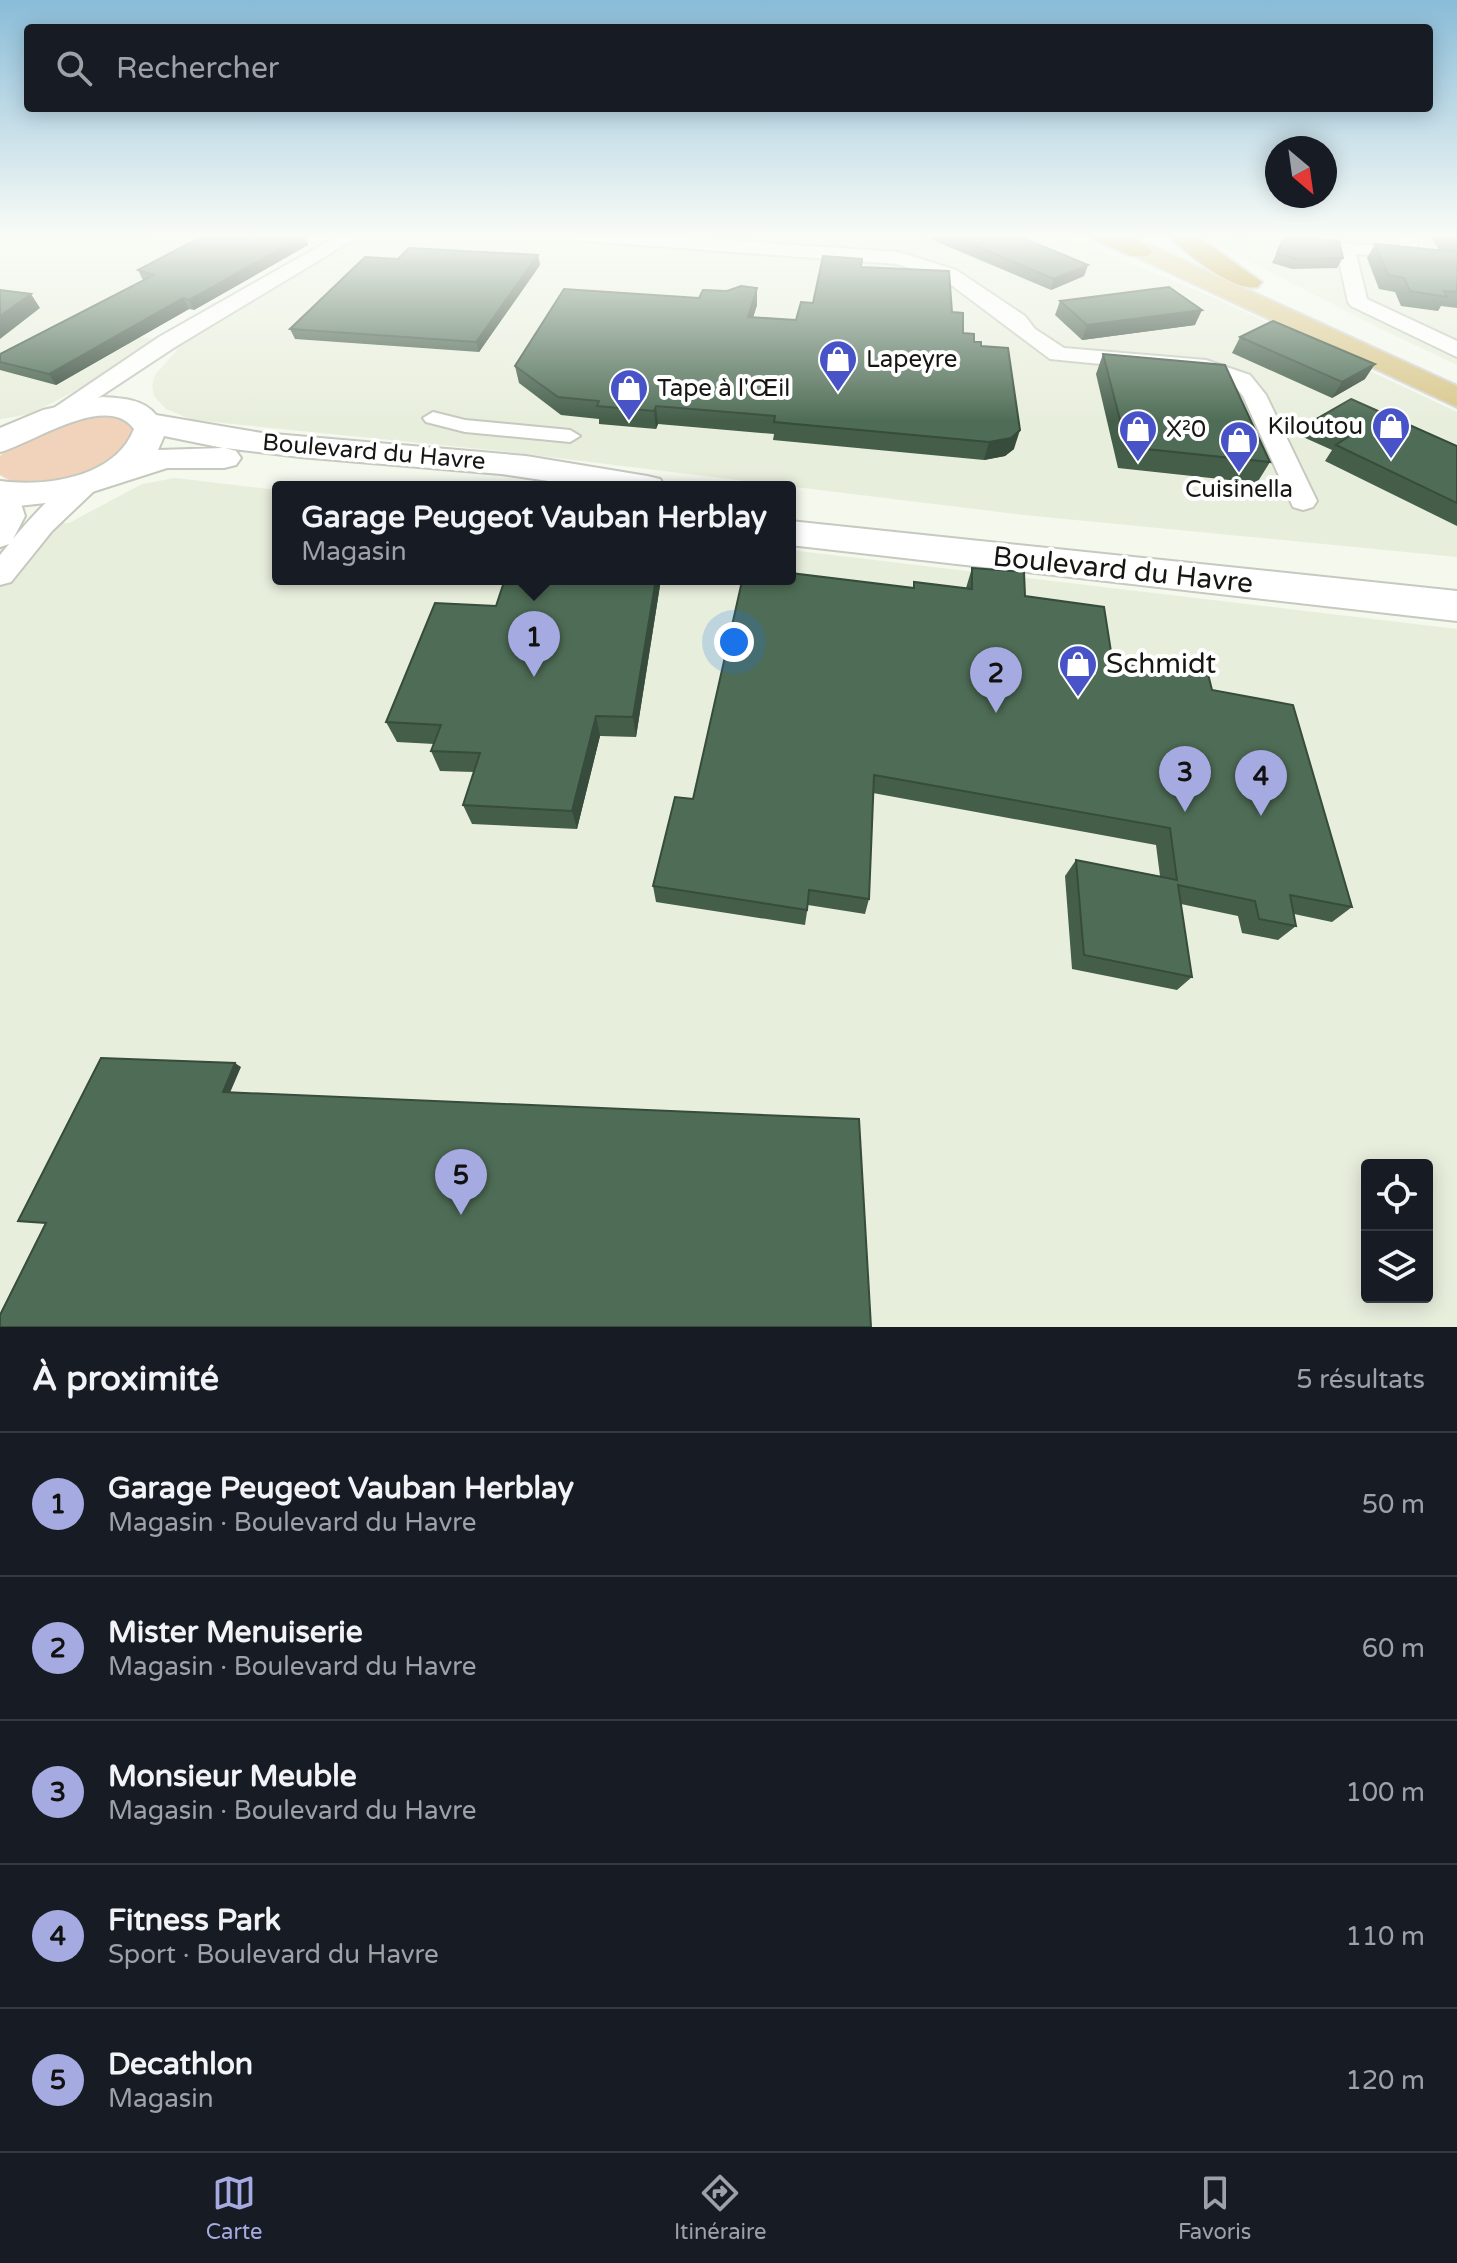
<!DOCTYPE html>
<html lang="fr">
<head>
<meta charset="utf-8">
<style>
  body { margin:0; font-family:"Varela Round",sans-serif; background:#242831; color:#f1f3f6 }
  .controls { position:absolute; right:24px; bottom:24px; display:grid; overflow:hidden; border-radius:8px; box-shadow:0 4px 20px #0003 }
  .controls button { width:72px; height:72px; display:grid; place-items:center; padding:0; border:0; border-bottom:2px solid #363941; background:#171b24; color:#f1f3f6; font:40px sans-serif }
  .compass { position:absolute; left:1265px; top:136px; width:72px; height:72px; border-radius:50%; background:#171b24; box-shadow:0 4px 20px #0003; rotate:151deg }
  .you { position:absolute; left:734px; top:642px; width:28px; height:28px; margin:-20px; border:6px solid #fff; border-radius:50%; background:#1a73e8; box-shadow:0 0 0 12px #1a73e833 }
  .badge { display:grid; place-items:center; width:52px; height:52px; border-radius:50%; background:#a5abe1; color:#111; font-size:26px; font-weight:700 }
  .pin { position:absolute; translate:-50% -66px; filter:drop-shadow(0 2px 4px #0008) }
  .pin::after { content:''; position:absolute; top:42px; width:28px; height:24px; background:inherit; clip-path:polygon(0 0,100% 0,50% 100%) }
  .popup { position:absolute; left:272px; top:481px; width:524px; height:104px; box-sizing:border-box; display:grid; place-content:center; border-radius:8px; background:#171b24; filter:drop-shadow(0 2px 6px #0005); font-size:26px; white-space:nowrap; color:#9ea1a6 }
  .popup b { font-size:30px; color:#f1f3f6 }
  .popup::after { content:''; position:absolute; left:50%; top:100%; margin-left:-16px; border:16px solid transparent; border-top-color:#171b24 }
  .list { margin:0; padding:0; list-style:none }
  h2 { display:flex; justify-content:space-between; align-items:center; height:104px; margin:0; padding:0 32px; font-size:34px }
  h2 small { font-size:26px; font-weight:400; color:#9ea1a6 }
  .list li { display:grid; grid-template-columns:52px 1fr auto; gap:24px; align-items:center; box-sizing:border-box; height:144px; padding:0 32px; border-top:2px solid #363941 }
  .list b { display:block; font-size:30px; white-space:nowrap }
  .list p { margin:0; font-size:26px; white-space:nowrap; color:#9ea1a6 }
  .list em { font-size:26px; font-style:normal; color:#9ea1a6 }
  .icon { flex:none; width:44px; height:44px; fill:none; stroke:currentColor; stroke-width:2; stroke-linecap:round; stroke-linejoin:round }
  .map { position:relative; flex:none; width:1457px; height:1327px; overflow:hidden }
  .search { position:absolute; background:#171b24; box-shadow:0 4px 20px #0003; left:24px; right:24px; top:24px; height:88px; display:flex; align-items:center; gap:20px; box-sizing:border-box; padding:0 28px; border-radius:8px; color:#9ea1a6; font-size:30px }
  .sheet { height:824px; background:#171b24 }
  nav { display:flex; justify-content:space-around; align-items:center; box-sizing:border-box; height:112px; border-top:2px solid #363941; background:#171b24; font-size:22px; color:#9ea1a6 }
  nav a { display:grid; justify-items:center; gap:4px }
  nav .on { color:#a5abe1 }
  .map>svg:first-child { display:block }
  .built { fill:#e8eedc; fill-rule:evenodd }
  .green { fill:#f1d3bb }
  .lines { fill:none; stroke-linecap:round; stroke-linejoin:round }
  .pedestrian-casing { stroke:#c5c9be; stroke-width:4 }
  .minor-casing { stroke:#c5c9be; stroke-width:4 }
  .secondary-casing { stroke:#c5c9be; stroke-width:4 }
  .primary-casing { stroke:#d5d5d5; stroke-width:4 }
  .motorway-casing { stroke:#d5d5d5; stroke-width:4 }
  .pedestrian { fill:#fff; fill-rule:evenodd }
  .minor { fill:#fff; fill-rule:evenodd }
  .secondary { fill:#fff; fill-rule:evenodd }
  .primary { fill:#d9c78c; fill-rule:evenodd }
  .motorway { fill:#c0a13f; fill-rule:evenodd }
  .wall { fill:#445e4a }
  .shaded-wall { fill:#374c3c }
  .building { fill:#4f6d56; stroke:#374c3c; stroke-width:2 }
  .labels { text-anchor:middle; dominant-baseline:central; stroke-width:8; stroke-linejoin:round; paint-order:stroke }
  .far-poi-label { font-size:24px; fill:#161713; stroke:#fff; text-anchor:start }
  .far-street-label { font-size:24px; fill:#161713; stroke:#fff }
  .street-label { font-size:28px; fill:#161713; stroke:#fff }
  .poi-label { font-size:28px; fill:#161713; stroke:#fff; text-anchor:start }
</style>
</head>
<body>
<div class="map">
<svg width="1457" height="1327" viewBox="0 0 1457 1327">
  <rect width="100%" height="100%" fill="#f4f8ed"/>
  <path class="built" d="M 157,235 L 240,235 L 102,328 L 167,342 L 352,235 L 1060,235 L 1215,298 L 1457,412 L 1457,557 L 1024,515 L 500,451 L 193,420 L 166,409 L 154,396 L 152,386 L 155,375 L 177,350 L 167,342 L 31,414 L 0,419 L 0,241 L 144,240 Z
    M 1199,235 L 1457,235 L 1457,365 L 1381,329 Z
    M 175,478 L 278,490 L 278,579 L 790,579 L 790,550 L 1457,629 L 1457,1327 L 0,1327 L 0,525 L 69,523 L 142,484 ZM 1367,1165 L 1427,1165 L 1427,1297 L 1367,1297 Z"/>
  <path class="green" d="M 0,235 L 157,235 L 144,240 L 0,241 Z
    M 91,414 L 118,416 L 133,425 L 135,432 C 133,437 131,445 127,449 C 104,474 29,496 0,475 L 0,456 L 14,441 Z"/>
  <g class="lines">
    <g class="pedestrian-casing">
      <path id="pedestrian" d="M 433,412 L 465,420 L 570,430 L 580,436 L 570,442 L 465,432 L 426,422 L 423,418 Z"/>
    </g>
    <g class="minor-casing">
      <path id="minor" d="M 339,235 L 361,235 L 175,347 L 63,421 L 45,421 L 42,416 L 159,337 Z
        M 563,235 L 649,235 L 899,252 L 956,270 L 1025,316 L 1035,329 L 1064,348 L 1206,360 L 1250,375 L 1266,395 L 1317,501 L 1313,507 L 1303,510 L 1293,507 L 1243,396 L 1234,385 L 1203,374 L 1050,359 L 942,278 L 897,264 L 572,240 Z
        M 1400,235 L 1418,235 L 1416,259 L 1356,254 L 1367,299 L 1457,341 L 1457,357 L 1351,306 L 1348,302 L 1336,247 L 1338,243 L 1400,248 Z
        M 85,476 L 95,478 L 99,484 L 95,490 L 52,531 L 11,582 L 0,585 L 0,555 L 9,544 L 0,547 L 0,487 L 16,488 L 25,516 L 13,539 C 29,520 61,482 85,476 Z"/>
    </g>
    <g class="secondary-casing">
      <path id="secondary" d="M 102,397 C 121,398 144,399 156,415 L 262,433 L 526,456 L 647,476 L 660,479 L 665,487 L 589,487 L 501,474 L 300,457 L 225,448 L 236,451 L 241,458 L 236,465 L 224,468 L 167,468 L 64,501 L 18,506 L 0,503 L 0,481 C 46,487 115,478 134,429 C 107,391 31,444 0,452 L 0,428 L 43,410 ZM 164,436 L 223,448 L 158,450 Z
        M 790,521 L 1457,591 L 1457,621 L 790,545 Z"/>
    </g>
    <g class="primary-casing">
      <path id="primary" d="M 1097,235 L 1128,235 L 1457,386 L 1457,407 L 1101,240 Z"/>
    </g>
    <g class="motorway-casing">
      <path id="motorway" d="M 1089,235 C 1109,235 1139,233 1152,251 L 1149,256 L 1131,256 L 1093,240 Z
        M 1169,235 L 1196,235 L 1262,282 L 1258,287 C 1236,293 1183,253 1169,235 Z"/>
    </g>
    <use href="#pedestrian" class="pedestrian"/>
    <use href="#minor" class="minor"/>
    <use href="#secondary" class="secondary"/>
    <use href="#primary" class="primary"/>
    <use href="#motorway" class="motorway"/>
  </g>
  <path class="wall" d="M 205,235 L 310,235 L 306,238 L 308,245 L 194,310 L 189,309 L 56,385 L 0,370 L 0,354 L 143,280 L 138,270 Z
    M 921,235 L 1016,235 L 1088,265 L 1084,276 L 1051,290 Z
    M 1285,235 L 1343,258 L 1337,268 L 1292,269 L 1272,263 Z
    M 1430,235 L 1457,235 L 1457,308 L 1441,306 L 1438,311 L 1401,306 L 1395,292 L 1379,289 L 1367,258 L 1375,244 L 1439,250 Z
    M 538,255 L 540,265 L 479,352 L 295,339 L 290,329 L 398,259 Z
    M 861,267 L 952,312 L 963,333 L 981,346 L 1014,449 L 1005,456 L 984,460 L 773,440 L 774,434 L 658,424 L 656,429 L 599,424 L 599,419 L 561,415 L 519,383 L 515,366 L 727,291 L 757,288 L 757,305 L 753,317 L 796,320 L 813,303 Z
    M 1060,301 L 1195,325 L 1082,340 L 1055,315 Z
    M 1240,337 L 1365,379 L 1332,398 L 1232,353 Z
    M 1103,354 L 1270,462 L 1257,483 L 1118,468 L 1096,374 Z
    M 1313,421 L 1457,446 L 1457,526 L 1325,461 L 1332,450 L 1303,437 Z
    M 972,568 L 1025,596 L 1112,658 L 1212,690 L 1352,907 L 1332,922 L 1294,914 L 1296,926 L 1278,940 L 1242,933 L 1238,916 L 1181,904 L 1192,977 L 1177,990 L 1072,969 L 1065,876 L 1076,860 L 1160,876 L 1156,845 L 873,793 L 869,899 L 865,914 L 808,905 L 805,925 L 656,902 L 653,886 L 693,799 L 775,580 L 913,588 L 914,582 L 966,588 Z
    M 661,579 L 636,737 L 600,736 L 577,829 L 472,824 L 463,805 L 474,772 L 440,771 L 431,751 L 434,744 L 397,742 L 386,722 L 496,606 Z"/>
  <path class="shaded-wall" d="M 295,235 L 310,235 L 306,238 L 308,245 L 194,310 L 189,300 Z
    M 1240,235 L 1257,235 L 1238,239 Z
    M 538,255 L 540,265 L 479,352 L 476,342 Z
    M 1088,265 L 1084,276 L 1051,290 L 1054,279 Z
    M 757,288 L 757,305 L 748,334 L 748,317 Z
    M 31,294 L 40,308 L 0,339 L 0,316 Z
    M 183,298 L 189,309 L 56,385 L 49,374 Z
    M 1202,310 L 1195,325 L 1082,340 L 1087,325 Z
    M 1375,364 L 1365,379 L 1332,398 L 1342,382 Z
    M 656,406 L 658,424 L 656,429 L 654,411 Z
    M 1020,430 L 1014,449 L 1005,456 L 984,460 L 989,442 Z
    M 656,579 L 661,579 L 636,737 L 633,717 Z
    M 596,716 L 600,736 L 577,829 L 572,811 Z
    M 235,1063 L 241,1067 L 229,1095 L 223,1092 Z"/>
  <path class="building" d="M 205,235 L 305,235 L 189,300 L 183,298 L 49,374 L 0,362 L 0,354 L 154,275 L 138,270 Z
    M 949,235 L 1016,235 L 1088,265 L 1054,279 Z
    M 1285,235 L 1339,241 L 1343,258 L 1297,259 L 1277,253 Z
    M 1446,235 L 1457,235 L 1457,292 L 1444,291 L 1447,297 L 1410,291 L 1404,278 L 1388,275 L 1375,244 L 1456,252 Z
    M 409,248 L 538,255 L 476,342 L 290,329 L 365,257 L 398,259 Z
    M 823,256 L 862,259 L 861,267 L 949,271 L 952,312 L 963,313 L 963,333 L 974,334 L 974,342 L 981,342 L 981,346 L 1008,348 L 1020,430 L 1011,438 L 989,442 L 774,422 L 775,416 L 656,406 L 654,411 L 597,406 L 599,401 L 558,397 L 515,366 L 564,289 L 699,298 L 703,290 L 727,291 L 741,286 L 757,288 L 748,317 L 796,320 L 801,302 L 813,303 Z
    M 1169,287 L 1202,310 L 1087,325 L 1060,301 Z
    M 0,290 L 31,294 L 0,316 Z
    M 1273,321 L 1375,364 L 1342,382 L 1240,337 Z
    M 1103,354 L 1225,365 L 1270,462 L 1127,447 Z
    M 1351,399 L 1457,446 L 1457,503 L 1336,445 L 1348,437 L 1313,421 Z
    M 972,568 L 1024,572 L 1025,596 L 1104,607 L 1112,658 L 1208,674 L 1212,690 L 1293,705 L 1352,907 L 1290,895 L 1296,926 L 1259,919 L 1255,901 L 1178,885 L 1192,977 L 1084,955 L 1076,860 L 1177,880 L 1170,828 L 874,775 L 869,899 L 809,890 L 807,910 L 653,886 L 675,797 L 693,799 L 742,581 L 745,579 L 773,579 L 775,580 L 777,579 L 790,579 L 790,573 L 914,588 L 914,582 L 972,589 Z
    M 505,579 L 656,579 L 633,717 L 596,716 L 572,811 L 463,805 L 480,753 L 431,751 L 441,725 L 386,722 L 435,603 L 496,606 Z
    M 101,1058 L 235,1063 L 223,1092 L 859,1119 L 871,1327 L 0,1327 L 0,1315 L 46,1223 L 18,1221 Z"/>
  <linearGradient id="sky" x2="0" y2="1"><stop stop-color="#89bcd8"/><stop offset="0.56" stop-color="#fafcf7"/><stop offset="1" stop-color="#fafcf7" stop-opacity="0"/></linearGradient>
  <rect width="1457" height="421" fill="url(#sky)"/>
  <defs>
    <g id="shop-pin" transform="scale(2)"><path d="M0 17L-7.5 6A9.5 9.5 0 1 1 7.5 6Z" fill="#4853c8" stroke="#fff"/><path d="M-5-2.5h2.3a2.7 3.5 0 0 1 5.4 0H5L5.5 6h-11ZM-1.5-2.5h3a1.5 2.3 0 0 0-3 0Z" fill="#fff"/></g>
  </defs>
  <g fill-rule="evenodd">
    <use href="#shop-pin" x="838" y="359"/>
    <use href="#shop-pin" x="629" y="388"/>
    <use href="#shop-pin" x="1391" y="426"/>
    <use href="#shop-pin" x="1138" y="429"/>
    <use href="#shop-pin" x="1239" y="440"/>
    <use href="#shop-pin" x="1078" y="664"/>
  </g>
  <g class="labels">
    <g class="far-poi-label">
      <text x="866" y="359">Lapeyre</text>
      <text x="657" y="388">Tape à l'Œil</text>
      <text x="1363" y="426" text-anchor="end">Kiloutou</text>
      <text x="1166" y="429">X²0</text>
      <text x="1239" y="489" text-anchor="middle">Cuisinella</text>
    </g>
    <g class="far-street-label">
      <text transform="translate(374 452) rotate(5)">Boulevard du Havre</text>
    </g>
    <g class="street-label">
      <text transform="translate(1123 570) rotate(6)">Boulevard du Havre</text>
    </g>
    <g class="poi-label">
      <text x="1106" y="664">Schmidt</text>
    </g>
  </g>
</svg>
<div class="controls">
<button><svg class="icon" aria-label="locate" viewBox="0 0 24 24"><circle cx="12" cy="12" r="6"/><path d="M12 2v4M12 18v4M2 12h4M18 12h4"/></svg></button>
<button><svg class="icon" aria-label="layers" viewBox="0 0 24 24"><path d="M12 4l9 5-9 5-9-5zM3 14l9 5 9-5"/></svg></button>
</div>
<svg class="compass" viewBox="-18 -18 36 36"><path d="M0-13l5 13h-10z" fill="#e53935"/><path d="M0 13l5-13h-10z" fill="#9ea1a6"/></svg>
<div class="you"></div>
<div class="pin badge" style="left:534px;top:677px">1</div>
<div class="popup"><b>Garage Peugeot Vauban Herblay</b>Magasin</div>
<div class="pin badge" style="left:996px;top:713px">2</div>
<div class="pin badge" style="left:1185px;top:812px">3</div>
<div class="pin badge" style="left:1261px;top:816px">4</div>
<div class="pin badge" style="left:461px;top:1215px">5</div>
<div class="search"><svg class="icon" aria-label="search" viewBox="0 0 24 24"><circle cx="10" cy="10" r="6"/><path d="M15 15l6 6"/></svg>Rechercher</div>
</div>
<section class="sheet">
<h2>À proximité<small>5 résultats</small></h2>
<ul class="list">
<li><span class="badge">1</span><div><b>Garage Peugeot Vauban Herblay</b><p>Magasin · Boulevard du Havre</p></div><em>50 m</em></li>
<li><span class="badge">2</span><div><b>Mister Menuiserie</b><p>Magasin · Boulevard du Havre</p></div><em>60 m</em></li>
<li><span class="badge">3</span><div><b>Monsieur Meuble</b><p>Magasin · Boulevard du Havre</p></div><em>100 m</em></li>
<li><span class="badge">4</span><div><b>Fitness Park</b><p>Sport · Boulevard du Havre</p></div><em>110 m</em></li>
<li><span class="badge">5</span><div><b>Decathlon</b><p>Magasin</p></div><em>120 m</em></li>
</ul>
</section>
<nav>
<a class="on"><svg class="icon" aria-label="map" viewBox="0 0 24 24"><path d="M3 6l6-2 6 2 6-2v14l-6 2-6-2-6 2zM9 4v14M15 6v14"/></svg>Carte</a>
<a><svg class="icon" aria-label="directions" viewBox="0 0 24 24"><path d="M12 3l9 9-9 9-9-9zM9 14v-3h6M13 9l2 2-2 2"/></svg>Itinéraire</a>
<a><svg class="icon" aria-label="saved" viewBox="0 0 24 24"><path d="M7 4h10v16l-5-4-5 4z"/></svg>Favoris</a>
</nav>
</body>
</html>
